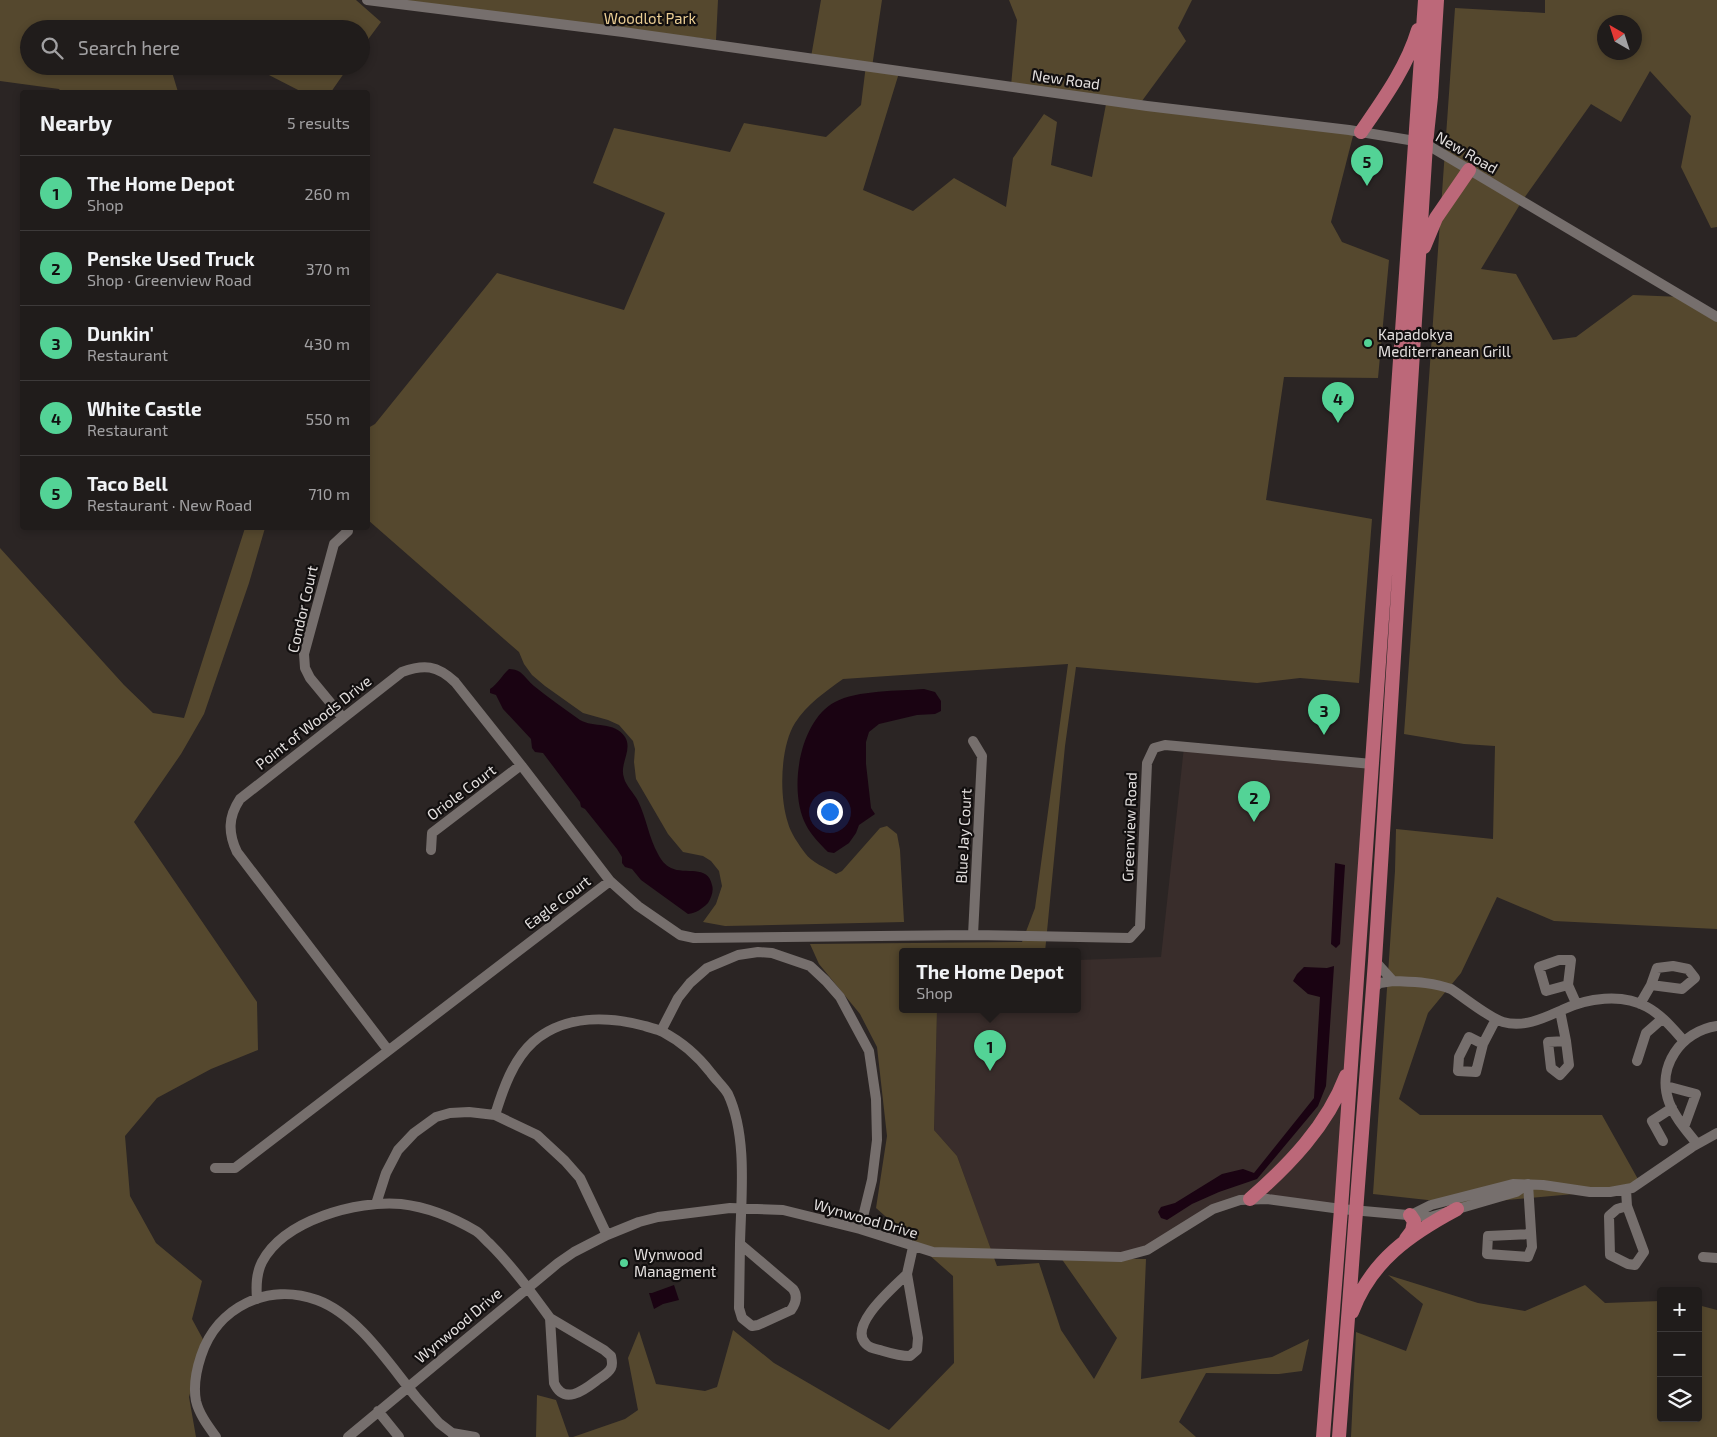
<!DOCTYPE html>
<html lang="en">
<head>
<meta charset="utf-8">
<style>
  body { margin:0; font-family:"Exo 2",sans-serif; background:#282524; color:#f1f3f6 }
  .controls { position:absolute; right:15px; bottom:15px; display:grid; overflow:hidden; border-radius:5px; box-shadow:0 2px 8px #0003 }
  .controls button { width:45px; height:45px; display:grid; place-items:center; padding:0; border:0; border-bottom:1px solid #3d3a3a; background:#201c1b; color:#f1f3f6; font:25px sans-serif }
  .compass { position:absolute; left:1597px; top:15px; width:45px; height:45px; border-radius:50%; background:#201c1b; box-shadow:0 2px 8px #0003; rotate:321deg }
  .you { position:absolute; left:829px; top:811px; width:18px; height:18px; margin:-12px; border:4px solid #fff; border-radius:50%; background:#1a73e8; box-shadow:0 0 0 8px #1a73e833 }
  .badge { display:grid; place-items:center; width:32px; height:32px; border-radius:50%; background:#53d396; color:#111; font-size:16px; font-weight:700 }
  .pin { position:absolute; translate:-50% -41px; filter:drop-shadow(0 1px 2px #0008) }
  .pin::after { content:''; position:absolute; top:26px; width:18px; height:15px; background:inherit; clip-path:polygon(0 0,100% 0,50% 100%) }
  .popup { position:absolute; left:899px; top:948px; width:182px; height:65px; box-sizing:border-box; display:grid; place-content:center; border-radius:5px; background:#201c1b; filter:drop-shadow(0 1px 4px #0005); font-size:16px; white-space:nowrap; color:#a2a1a3 }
  .popup b { font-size:19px; color:#f1f3f6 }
  .popup::after { content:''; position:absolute; left:50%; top:100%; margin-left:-10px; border:10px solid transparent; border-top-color:#201c1b }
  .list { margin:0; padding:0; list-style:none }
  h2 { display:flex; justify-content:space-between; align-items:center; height:65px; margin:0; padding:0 20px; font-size:21px }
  h2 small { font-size:16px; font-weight:400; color:#a2a1a3 }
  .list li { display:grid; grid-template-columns:32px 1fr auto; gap:15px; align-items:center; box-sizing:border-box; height:75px; padding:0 20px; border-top:1px solid #3d3a3a }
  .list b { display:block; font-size:19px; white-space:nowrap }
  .list p { margin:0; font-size:16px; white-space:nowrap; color:#a2a1a3 }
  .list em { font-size:16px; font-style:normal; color:#a2a1a3 }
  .icon { flex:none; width:28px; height:28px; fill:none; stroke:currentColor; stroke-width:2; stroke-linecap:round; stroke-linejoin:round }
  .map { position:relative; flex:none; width:1717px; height:1437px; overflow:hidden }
  .search { position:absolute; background:#201c1b; box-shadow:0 2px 8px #0003; left:20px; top:20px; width:350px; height:55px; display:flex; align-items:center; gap:12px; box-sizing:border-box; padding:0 18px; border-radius:28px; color:#a2a1a3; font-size:19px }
  .panel { position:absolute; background:#201c1b; box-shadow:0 2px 8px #0003; left:20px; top:90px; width:350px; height:440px; border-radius:5px }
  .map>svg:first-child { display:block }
  .built { fill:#392d2b }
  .green { fill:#55482e; fill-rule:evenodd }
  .water { fill:#1a0312 }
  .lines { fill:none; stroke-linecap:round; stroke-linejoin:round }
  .minor { stroke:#766f6d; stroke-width:10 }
  .highway { stroke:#bc6879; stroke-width:14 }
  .poi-dot { fill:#53d396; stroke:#120f0f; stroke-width:2 }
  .labels { text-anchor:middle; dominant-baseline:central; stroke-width:4.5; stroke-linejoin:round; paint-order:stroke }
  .park-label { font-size:15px; fill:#ebce94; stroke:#120f0f }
  .street-label { font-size:15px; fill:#e4e0df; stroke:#120f0f }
  .poi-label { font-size:15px; fill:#e4e0df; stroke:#120f0f; text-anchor:start }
</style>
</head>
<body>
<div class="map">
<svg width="1717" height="1437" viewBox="0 0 1717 1437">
  <rect width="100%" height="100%" fill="#2b2524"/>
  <path class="built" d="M 1184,747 L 1372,764 L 1341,1209 L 1240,1200 L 1138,1253 L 992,1253 L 957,1156 L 934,1130 L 937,1010 L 1078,1010 L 1078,960 L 1161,957 Z"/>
  <path class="green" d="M 0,0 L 356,0 L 381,22 L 361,49 L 361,29 L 29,29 L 29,66 L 177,66 L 172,72 L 178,92 L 61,92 L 59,89 L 0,81 Z
    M 372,0 L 718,0 L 716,40 Z
    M 821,0 L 882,0 L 872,67 L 899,73 L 863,190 L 913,211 L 954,178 L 1006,207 L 1013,158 L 1044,114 L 1057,122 L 1051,165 L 1092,177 L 1107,99 L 1011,86 L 1017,20 L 1009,0 L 1192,0 L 1178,28 L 1186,41 L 1139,105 L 1354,132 L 1331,222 L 1342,242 L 1389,260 L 1378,378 L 1284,377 L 1266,500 L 1372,519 L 1359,683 L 1300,678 L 1257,683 L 1076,667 L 1065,746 L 1045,952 L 902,952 L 902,1010 L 937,1010 L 934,1130 L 957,1156 L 997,1266 L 1039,1263 L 1061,1330 L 1094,1379 L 1117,1338 L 1061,1258 L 1146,1259 L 1141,1379 L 1272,1357 L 1309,1339 L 1302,1371 L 1279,1374 L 1206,1373 L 1179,1422 L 1196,1437 L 573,1437 L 625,1419 L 638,1410 L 628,1358 L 639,1331 L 656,1384 L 705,1391 L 717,1387 L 733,1330 L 774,1363 L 889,1430 L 954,1363 L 953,1276 L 876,1208 L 887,1136 L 877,1047 L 860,1014 L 819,964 L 810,944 L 1022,942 L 1035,908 L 1068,664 L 843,679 C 825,692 807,704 795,723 C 780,747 779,796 788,823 C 790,832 799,845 805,853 C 811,862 826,868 836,874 L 842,871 L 880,828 L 887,826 L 897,834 L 900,850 L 904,922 L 725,926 L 703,922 L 716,904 L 722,886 L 719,871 L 711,861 L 703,856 L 683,852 L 668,834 L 636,779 L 634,762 L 635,749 L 633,741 L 619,725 L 608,720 L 583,713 L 545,686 L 532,675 L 524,664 L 519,652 L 368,520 L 368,428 L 375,424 L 497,273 L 624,310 L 665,213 L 593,183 L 614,128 L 730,152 L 744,123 L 826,137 L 861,105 L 866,65 L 811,57 Z
    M 1545,0 L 1717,0 L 1717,227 L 1711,228 L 1681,167 L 1691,116 L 1650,71 L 1621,122 L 1591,104 L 1522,201 L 1481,269 L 1516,274 L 1553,340 L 1576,337 L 1633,295 L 1682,297 L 1717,317 L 1717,929 L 1554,921 L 1497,897 L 1461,973 L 1428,1013 L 1399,1099 L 1420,1115 L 1602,1115 L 1639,1181 L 1618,1190 L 1464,1204 L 1373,1194 L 1395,871 L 1396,829 L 1493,839 L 1495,746 L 1464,744 L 1404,734 L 1455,8 L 1545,13 ZM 1604,22 L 1634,22 L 1634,52 L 1604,52 Z
    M 262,66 L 349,66 L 331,92 L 302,92 L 267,74 Z
    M 245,528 L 265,528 L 249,583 L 204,714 L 181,754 L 134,822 L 257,1002 L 258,1050 L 211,1069 L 157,1098 L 125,1136 L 130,1196 L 156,1243 L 202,1281 L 192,1319 L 205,1343 L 189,1397 L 196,1437 L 0,1437 L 0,548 L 124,685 L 153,713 L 184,718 Z
    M 1388,1275 L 1478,1303 L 1525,1311 L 1585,1285 L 1605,1303 L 1661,1301 L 1661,1418 L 1698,1418 L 1698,1305 L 1717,1310 L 1717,1437 L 1351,1437 L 1356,1332 L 1406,1351 L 1423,1304 Z
    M 537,1395 L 556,1400 L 569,1437 L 536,1437 Z"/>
  <path class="water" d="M 509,669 C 513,669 517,670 520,672 C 525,676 529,682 534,686 C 548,697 564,709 580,720 C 593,728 615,721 625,737 C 633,750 619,764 624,778 C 626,786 634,793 638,801 C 646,817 649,838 658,854 C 661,860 665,865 671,868 C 685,875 708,864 712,885 C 714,891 711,898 708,903 C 702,909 696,913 688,914 L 641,880 L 632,869 L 625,867 L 622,863 L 622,857 L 617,849 L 585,809 L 581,807 L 580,802 L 543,753 L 535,752 L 532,748 L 531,739 L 503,709 L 496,695 L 490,693 L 490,689 C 498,684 502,675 509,669 Z
    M 924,689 L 935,692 L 941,701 L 941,711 L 935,714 L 917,715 L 879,724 L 869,732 L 866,742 L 866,764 L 871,808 L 875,814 L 859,825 L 856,833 L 849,843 L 834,853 L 828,852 C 820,844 811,835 806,825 C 788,791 799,721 835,702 C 857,690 899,691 924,689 Z
    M 1335,863 L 1345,865 L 1340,944 L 1336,948 L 1331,944 Z
    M 1334,966 L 1326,1086 L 1318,1106 L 1257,1179 L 1219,1192 L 1192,1204 L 1167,1220 L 1161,1218 L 1158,1212 L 1161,1207 L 1175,1203 L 1222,1174 L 1243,1169 L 1254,1173 L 1314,1098 L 1320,997 L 1308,994 L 1293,981 L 1297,974 L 1304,967 L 1327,968 Z
    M 674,1285 L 679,1300 L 663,1304 L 654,1309 L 649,1293 L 652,1293 Z"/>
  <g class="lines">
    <path class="minor" d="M 367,0 L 623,32 L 1147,106 L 1349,130 L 1415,141 L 1426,144 L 1717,317
      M 343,718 L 310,678 L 305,668 L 304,654 L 334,544 L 348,531
      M 973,741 L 982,756 L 973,935
      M 431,850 L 432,833 L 521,765
      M 1393,981 C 1413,982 1432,982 1451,989 C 1465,998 1489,1018 1503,1022 C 1524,1028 1544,1018 1562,1010 C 1587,998 1622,993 1647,1007 C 1662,1015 1673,1029 1684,1041
      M 1568,985 L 1571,960 L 1559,960 L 1539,967 L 1546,991 L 1568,985 L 1576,1003
      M 1373,988 L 1380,983 L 1393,981 L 1375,961
      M 1640,1004 L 1651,985 L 1657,968 L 1673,966 L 1688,969 L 1695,978 L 1682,989 L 1651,985
      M 1560,1011 L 1566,1041 L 1548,1042 L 1551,1068 L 1560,1075 L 1569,1065 L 1566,1041
      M 661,1031 L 678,998 L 690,983 L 707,968 L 738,955 L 758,952 L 772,953 L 810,966 L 826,981 L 840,997 L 869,1051 L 876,1099 L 877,1140 L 872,1180 L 860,1229
      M 1483,1044 L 1476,1072 L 1458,1071 L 1459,1057 L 1469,1037 L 1483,1044 L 1496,1019
      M 388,1050 L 237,852 C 228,833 228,817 240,799 L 402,672 C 424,664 437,665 455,682 L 521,765 L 610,881 L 638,906 L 680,935 L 694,938 L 973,935 L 1130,938 L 1140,927 L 1147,763 L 1154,748 L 1165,745 L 1372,764
      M 1637,1061 L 1646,1033 L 1662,1019
      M 1666,1086 L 1696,1094 L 1684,1127
      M 495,1115 C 503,1089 513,1060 533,1042 C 564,1015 607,1016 645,1026 C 650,1028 657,1029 663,1032 C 682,1042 698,1056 711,1073 C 716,1080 724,1087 728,1094 C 748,1137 741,1197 740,1244
      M 1663,1141 L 1652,1121 L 1672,1108
      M 1697,1144 C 1687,1131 1675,1118 1669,1102 C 1656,1067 1681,1031 1717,1026
      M 215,1168 L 235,1168 L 610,881
      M 1528,1184 L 1532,1247 L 1528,1257 L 1487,1254 L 1488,1236 L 1531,1234
      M 1626,1190 L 1627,1206 L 1617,1209 L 1609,1216 L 1610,1255 L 1628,1264 L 1635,1265 L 1644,1252 L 1627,1206
      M 376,1204 L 386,1173 L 398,1150 L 414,1133 L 436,1117 L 450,1113 L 469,1112 L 495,1115 L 537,1135 L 565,1161 L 580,1178 L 607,1235
      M 1411,1215 L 1431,1205 L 1513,1184 L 1543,1185 L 1590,1192 L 1610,1192 L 1632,1188 L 1692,1147 L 1717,1133
      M 740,1244 L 793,1289 C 798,1296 796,1303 791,1310 L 758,1325 L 752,1326 L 742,1318 L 739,1308 Z
      M 1703,1257 L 1717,1258
      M 907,1274 L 918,1338 L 917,1350 L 910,1356 C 899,1356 890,1353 880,1350 C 875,1349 869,1348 866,1344 C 847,1326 894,1287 907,1274 Z
      M 907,1274 L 913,1247
      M 257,1299 C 256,1286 256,1274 262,1262 C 284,1220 357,1200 401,1204 C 427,1207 454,1218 476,1231 C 481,1234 485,1240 490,1244 C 512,1266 531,1292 550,1318
      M 550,1318 L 604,1350 L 611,1356 C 612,1361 613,1364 611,1368 C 608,1374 601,1377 596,1381 C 583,1391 564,1405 554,1383 Z
      M 378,1411 L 399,1437
      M 216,1437 C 208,1426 199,1414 196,1401 C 193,1385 196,1371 201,1356 C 217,1307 268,1282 317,1300 C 358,1315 389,1364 416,1397 C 424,1406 431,1414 439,1423 L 452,1433
      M 348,1437 L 558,1263 L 574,1252 L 607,1235 L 639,1222 L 658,1217 L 730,1208 L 783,1210 L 860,1229 L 933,1252 L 1121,1257 L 1147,1250 L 1213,1209 L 1240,1200 L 1267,1199 L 1341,1209 L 1430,1217 L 1516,1192 L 1528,1184
      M 454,1437 L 452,1433 L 475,1437"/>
    <path class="highway" d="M 1361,132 C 1383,100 1407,67 1418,30
      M 1424,247 L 1436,218 L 1469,170
      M 1250,1199 C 1289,1165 1327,1126 1346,1076
      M 1406,1239 L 1412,1231 L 1414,1221 L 1410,1215
      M 1352,1312 C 1371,1261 1410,1234 1457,1209
      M 1323,1437 L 1341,1209 L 1425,0
      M 1339,1437 L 1375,961 L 1426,144 L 1431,97 L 1437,0"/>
  </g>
  <g class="poi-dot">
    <circle cx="1368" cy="343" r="5"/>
    <circle cx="624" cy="1263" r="5"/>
  </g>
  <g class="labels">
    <g class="park-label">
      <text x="650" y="18">Woodlot Park</text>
    </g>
    <g class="street-label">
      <text transform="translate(1066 79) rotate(8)">New Road</text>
      <text transform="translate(1467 152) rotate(30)">New Road</text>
      <text transform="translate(302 609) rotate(-77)">Condor Court</text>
      <text transform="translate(313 722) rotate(-38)">Point of Woods Drive</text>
      <text transform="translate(461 792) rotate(-37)">Oriole Court</text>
      <text transform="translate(1129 827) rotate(-88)">Greenview Road</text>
      <text transform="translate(963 836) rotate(-87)">Blue Jay Court</text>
      <text transform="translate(557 902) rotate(-37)">Eagle Court</text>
      <text transform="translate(866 1218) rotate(16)">Wynwood Drive</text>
      <text transform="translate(458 1325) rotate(-40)">Wynwood Drive</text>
    </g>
    <g class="poi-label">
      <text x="1378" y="334">Kapadokya<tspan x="1378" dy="17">Mediterranean Grill</tspan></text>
      <text x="634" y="1254">Wynwood<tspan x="634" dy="17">Managment</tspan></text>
    </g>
  </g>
</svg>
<div class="controls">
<button>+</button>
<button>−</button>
<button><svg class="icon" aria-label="layers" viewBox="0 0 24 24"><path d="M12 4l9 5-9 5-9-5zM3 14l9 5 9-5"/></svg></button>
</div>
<svg class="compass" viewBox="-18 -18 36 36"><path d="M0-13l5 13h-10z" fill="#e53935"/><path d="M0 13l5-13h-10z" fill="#a2a1a3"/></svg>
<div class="you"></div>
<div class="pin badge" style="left:990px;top:1071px">1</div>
<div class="popup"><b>The Home Depot</b>Shop</div>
<div class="pin badge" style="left:1254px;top:822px">2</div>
<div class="pin badge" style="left:1324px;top:735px">3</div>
<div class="pin badge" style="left:1338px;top:423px">4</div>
<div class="pin badge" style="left:1367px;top:186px">5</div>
<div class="search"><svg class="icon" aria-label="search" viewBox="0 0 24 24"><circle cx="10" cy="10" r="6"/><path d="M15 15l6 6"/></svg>Search here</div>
<section class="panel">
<h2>Nearby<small>5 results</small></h2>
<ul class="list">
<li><span class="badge">1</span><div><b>The Home Depot</b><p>Shop</p></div><em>260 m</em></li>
<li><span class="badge">2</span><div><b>Penske Used Truck</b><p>Shop · Greenview Road</p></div><em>370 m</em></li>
<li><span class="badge">3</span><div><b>Dunkin'</b><p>Restaurant</p></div><em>430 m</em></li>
<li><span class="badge">4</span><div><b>White Castle</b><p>Restaurant</p></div><em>550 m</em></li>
<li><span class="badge">5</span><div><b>Taco Bell</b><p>Restaurant · New Road</p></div><em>710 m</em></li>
</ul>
</section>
</div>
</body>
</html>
